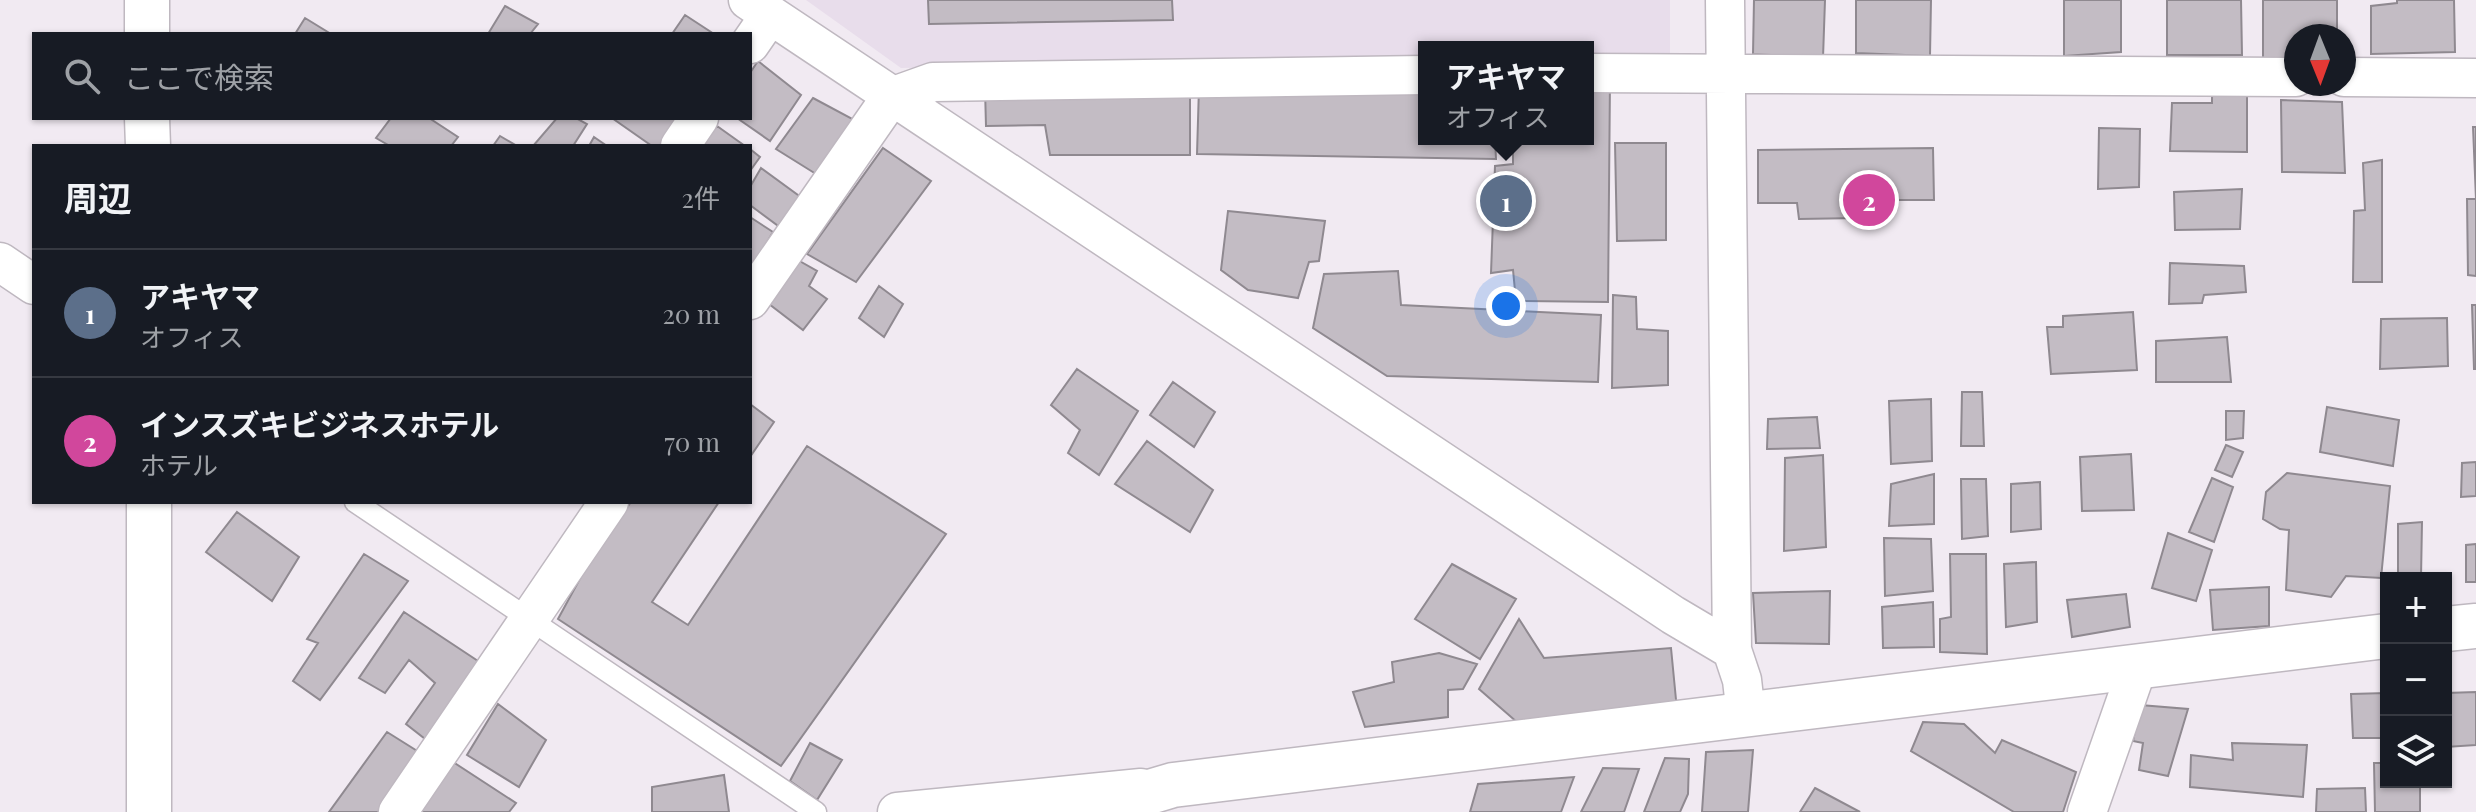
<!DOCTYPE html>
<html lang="ja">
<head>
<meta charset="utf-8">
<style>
  body { margin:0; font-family:"Playfair Display","Noto Sans JP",serif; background:#242831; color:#f1f3f6 }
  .controls { position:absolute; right:24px; bottom:24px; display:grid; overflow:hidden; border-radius:0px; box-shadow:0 2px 6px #0004 }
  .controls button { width:72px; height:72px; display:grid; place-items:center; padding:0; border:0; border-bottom:2px solid #363941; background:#171b24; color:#f1f3f6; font:40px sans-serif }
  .compass { position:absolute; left:2284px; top:24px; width:72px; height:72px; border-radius:50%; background:#171b24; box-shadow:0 2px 6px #0004; rotate:179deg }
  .you { position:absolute; left:1506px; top:306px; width:28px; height:28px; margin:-20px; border:6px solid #fff; border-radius:50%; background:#1a73e8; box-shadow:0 0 0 12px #1a73e833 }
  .badge { display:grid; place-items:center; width:52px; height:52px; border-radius:50%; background:#0f766e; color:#fff; font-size:26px; font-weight:700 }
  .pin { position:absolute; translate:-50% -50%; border:4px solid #fff; box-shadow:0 2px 8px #0006 }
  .popup { position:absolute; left:1418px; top:41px; width:176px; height:104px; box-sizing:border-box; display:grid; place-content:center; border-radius:0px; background:#171b24; filter:drop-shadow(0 2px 6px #0005); font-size:26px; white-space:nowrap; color:#9ea1a6 }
  .popup b { font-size:30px; color:#f1f3f6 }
  .popup::after { content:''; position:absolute; left:50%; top:100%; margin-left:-16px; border:16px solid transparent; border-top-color:#171b24 }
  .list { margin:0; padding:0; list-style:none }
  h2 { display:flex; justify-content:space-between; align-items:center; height:104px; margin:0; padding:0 32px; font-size:34px }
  h2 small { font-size:26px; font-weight:400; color:#9ea1a6 }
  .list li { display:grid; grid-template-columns:52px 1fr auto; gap:24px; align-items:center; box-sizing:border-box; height:128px; padding:0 32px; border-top:2px solid #363941 }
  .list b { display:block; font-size:30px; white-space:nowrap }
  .list p { margin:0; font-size:26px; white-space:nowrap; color:#9ea1a6 }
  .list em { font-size:26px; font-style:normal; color:#9ea1a6 }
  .icon { flex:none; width:44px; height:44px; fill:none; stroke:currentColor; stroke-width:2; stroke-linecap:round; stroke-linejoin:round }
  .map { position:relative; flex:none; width:2476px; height:812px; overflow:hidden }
  .search { position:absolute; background:#171b24; box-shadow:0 2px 6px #0004; left:32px; top:32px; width:720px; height:88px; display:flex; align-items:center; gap:20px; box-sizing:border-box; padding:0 28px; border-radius:0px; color:#9ea1a6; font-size:30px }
  .panel { position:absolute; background:#171b24; box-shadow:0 2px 6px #0004; left:32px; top:144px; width:720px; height:360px; border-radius:0px }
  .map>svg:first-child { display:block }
  .built { fill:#e8ddeb }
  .building { fill:#c3bcc4; stroke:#8f8990; stroke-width:2 }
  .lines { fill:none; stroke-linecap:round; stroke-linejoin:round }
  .service-casing { stroke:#bfb8c0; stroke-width:23 }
  .minor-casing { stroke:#bfb8c0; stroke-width:41 }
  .tertiary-casing { stroke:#bfb8c0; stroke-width:47 }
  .service { stroke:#fff; stroke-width:20 }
  .minor { stroke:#fff; stroke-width:38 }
  .tertiary { stroke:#fff; stroke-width:44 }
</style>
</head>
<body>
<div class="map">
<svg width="2476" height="812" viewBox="0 0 2476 812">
  <rect width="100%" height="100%" fill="#f1eaf2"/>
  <path class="built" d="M 806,0 L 1670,0 L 1670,54 L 1588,55 L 1588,47 L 1424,47 L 1424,58 L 901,68 Z"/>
  <path class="building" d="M 928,0 L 1172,0 L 1173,20 L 929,24 Z
    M 1754,0 L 1825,0 L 1823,58 L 1753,54 Z
    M 1856,0 L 1931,0 L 1930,56 L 1856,53 Z
    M 2064,0 L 2121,0 L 2121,52 L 2064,56 Z
    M 2167,0 L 2241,0 L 2242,55 L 2167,55 Z
    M 2263,0 L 2337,0 L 2337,36 L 2296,36 L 2296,64 L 2263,64 Z
    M 2397,0 L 2454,0 L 2455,52 L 2371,54 L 2371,6 L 2397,3 Z
    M 505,6 L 538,24 L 530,34 L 488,34 Z
    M 685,15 L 714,34 L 672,34 Z
    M 305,18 L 331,34 L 295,34 Z
    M 758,61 L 801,95 L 770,141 L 737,118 L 750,118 L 750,73 Z
    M 1588,79 L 1610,79 L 1608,302 L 1516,301 L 1513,270 L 1491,273 L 1495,166 L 1513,164 L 1513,139 L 1588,139 Z
    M 1424,82 L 1424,139 L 1495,139 L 1496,159 L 1197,154 L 1199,87 Z
    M 1190,85 L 1190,155 L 1050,155 L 1045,125 L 986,126 L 985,89 Z
    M 2247,92 L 2247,152 L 2170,151 L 2172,103 L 2212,103 L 2212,93 Z
    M 813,98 L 860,123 L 824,179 L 776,149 Z
    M 2281,100 L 2342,102 L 2345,173 L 2282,172 Z
    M 391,118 L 429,118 L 458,137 L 451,146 L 390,146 L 376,138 Z
    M 557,118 L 576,118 L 587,124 L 573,146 L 533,146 Z
    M 612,118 L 685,118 L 666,146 L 652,146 Z
    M 717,126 L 745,146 L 701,146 Z
    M 2473,127 L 2476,127 L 2476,276 L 2468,275 L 2467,199 L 2476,199 Z
    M 2099,128 L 2140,129 L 2139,187 L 2098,189 Z
    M 500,136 L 517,146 L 493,146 Z
    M 594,137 L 607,146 L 589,146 Z
    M 1615,143 L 1666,143 L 1666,240 L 1617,241 Z
    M 883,148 L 931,181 L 856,282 L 807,254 Z
    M 1933,148 L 1934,200 L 1859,200 L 1859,218 L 1799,219 L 1797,203 L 1758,203 L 1758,150 Z
    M 750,149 L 760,157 L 750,171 Z
    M 2382,160 L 2382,282 L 2353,282 L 2354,211 L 2365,210 L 2363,163 Z
    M 761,168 L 802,198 L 781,228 L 750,205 L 750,187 Z
    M 2242,189 L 2240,229 L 2175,230 L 2174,192 Z
    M 1228,211 L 1325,221 L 1319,261 L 1309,262 L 1298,298 L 1248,290 L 1221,270 Z
    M 750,217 L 773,232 L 750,272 Z
    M 796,259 L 817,271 L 809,286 L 827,299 L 803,330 L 769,304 Z
    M 2170,263 L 2244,266 L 2246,292 L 2204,295 L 2202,303 L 2169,304 Z
    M 1398,271 L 1401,305 L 1601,315 L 1598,382 L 1387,376 L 1313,328 L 1324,274 Z
    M 879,286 L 903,304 L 884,337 L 859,318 Z
    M 1613,295 L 1636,297 L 1637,329 L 1668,331 L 1668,385 L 1612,388 Z
    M 2472,305 L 2476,305 L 2476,369 L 2474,369 Z
    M 2133,312 L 2137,370 L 2051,374 L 2047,327 L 2063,327 L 2063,316 Z
    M 2447,318 L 2448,366 L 2380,369 L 2381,319 Z
    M 2227,337 L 2231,382 L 2156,382 L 2156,341 Z
    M 1077,369 L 1138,411 L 1099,475 L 1068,453 L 1080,430 L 1051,405 Z
    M 1173,382 L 1215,412 L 1194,447 L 1150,415 Z
    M 1962,392 L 1982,392 L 1984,446 L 1961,446 Z
    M 1931,399 L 1932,461 L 1891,464 L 1889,401 Z
    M 750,404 L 774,422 L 750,457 Z
    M 2327,407 L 2399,420 L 2393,466 L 2320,452 Z
    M 2226,411 L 2244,411 L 2243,438 L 2226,440 Z
    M 1817,417 L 1820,448 L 1767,449 L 1768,419 Z
    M 1147,441 L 1213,490 L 1190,532 L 1115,484 Z
    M 2226,445 L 2243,452 L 2232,477 L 2215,470 Z
    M 807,446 L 946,534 L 781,766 L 558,619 L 595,551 L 631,502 L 719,502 L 652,602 L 688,625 Z
    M 2131,454 L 2134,510 L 2082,511 L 2080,457 Z
    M 1823,455 L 1826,547 L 1784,551 L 1785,458 Z
    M 2476,462 L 2476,496 L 2461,497 L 2462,463 Z
    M 2287,473 L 2390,486 L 2381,578 L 2346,576 L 2331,597 L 2286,590 L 2289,530 L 2280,529 L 2263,519 L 2266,492 Z
    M 1934,474 L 1934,524 L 1889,526 L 1891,484 Z
    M 2212,478 L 2233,487 L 2214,542 L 2189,532 Z
    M 1961,479 L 1986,479 L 1988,536 L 1962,539 Z
    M 2040,482 L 2041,529 L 2011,532 L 2011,484 Z
    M 237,512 L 299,557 L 272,601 L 206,552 Z
    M 2422,522 L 2421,578 L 2398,578 L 2398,524 Z
    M 2168,533 L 2212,550 L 2196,601 L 2152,588 Z
    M 1884,538 L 1931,539 L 1933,591 L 1885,596 Z
    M 2476,544 L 2476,582 L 2466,582 L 2466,545 Z
    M 364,554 L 408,581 L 320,700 L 293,681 L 318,643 L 307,639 Z
    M 1950,554 L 1986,554 L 1987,654 L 1940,652 L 1940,619 L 1951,617 Z
    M 2036,562 L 2037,622 L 2006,627 L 2004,564 Z
    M 1452,564 L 1516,599 L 1480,659 L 1415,619 Z
    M 2269,587 L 2269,626 L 2213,630 L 2210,590 Z
    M 1830,591 L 1829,644 L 1756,643 L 1753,593 Z
    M 2126,594 L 2130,627 L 2072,637 L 2067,600 Z
    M 1933,602 L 1934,647 L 1883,648 L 1882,607 Z
    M 404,612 L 481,663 L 429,742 L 406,724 L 435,683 L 409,660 L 385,693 L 359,678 Z
    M 1519,619 L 1544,658 L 1671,648 L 1677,710 L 1518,723 L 1479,689 Z
    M 1439,653 L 1477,664 L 1463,689 L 1448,690 L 1448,717 L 1365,727 L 1353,692 L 1394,682 L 1392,662 Z
    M 2476,692 L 2476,745 L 2446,747 L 2446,693 Z
    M 2386,693 L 2386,738 L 2353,738 L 2351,694 Z
    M 498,704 L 546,740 L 519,787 L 467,755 Z
    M 2140,705 L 2188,709 L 2168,776 L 2139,770 L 2143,743 L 2133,741 Z
    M 1923,722 L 1964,724 L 1995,753 L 2002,740 L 2076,772 L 2063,812 L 2014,812 L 1911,751 Z
    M 387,732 L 422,754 L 379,812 L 329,812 Z
    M 810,743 L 842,760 L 817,800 L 790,781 Z
    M 2232,743 L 2307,745 L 2303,797 L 2190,787 L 2191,755 L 2233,760 Z
    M 1753,750 L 1748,812 L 1702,812 L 1706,752 Z
    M 1665,758 L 1689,759 L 1688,794 L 1680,812 L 1644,812 Z
    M 453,762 L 516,803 L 509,812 L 420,812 Z
    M 2374,763 L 2386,763 L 2386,782 L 2420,782 L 2420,812 L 2375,812 Z
    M 1603,768 L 1639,769 L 1624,812 L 1581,812 Z
    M 724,775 L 729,812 L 652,812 L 652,787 Z
    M 1574,777 L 1561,812 L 1470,812 L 1478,784 Z
    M 1815,788 L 1860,812 L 1800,812 Z
    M 2365,788 L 2366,812 L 2316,812 L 2317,789 Z"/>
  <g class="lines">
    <g class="service-casing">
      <path id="service" d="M 355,502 L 816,812"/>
    </g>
    <g class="minor-casing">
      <path id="minor" d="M 748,0 L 1673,615 L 1732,650
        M 1725,0 L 1732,650 L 1742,680 L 1746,715
        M 750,44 L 770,15
        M 1588,73 L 2296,77
        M 2344,77 L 2476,78
        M 680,146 L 699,118
        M 0,262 L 34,285
        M 750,300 L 891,97 L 933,82 L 1424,75
        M 398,812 L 609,502
        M 897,812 L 1141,788
        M 2087,812 L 2138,666"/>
    </g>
    <g class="tertiary-casing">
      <path id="tertiary" d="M 147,0 L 147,34
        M 147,118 L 148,146
        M 2446,629 L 2476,626
        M 149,812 L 149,502
        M 1101,812 L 1112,803 L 1173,785 L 2386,636"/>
    </g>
    <use href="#service" class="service"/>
    <use href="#minor" class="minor"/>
    <use href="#tertiary" class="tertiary"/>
  </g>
</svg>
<div class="controls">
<button>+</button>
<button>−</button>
<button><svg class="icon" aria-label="layers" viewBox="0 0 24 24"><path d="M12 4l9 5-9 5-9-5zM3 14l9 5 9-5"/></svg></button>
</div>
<svg class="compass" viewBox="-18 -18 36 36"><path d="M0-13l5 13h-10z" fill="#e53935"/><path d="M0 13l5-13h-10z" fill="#9ea1a6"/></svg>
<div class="you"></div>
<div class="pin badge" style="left:1506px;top:201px;background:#5c6f8a">1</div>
<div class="popup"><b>アキヤマ</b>オフィス</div>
<div class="pin badge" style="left:1869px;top:200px;background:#d1479c">2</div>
<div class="search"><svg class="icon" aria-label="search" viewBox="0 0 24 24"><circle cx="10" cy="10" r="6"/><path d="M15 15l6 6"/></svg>ここで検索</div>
<section class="panel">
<h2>周辺<small>2件</small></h2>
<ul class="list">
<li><span class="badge" style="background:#5c6f8a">1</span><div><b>アキヤマ</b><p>オフィス</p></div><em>20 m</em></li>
<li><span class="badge" style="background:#d1479c">2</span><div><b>インスズキビジネスホテル</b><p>ホテル</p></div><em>70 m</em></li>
</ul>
</section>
</div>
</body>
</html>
